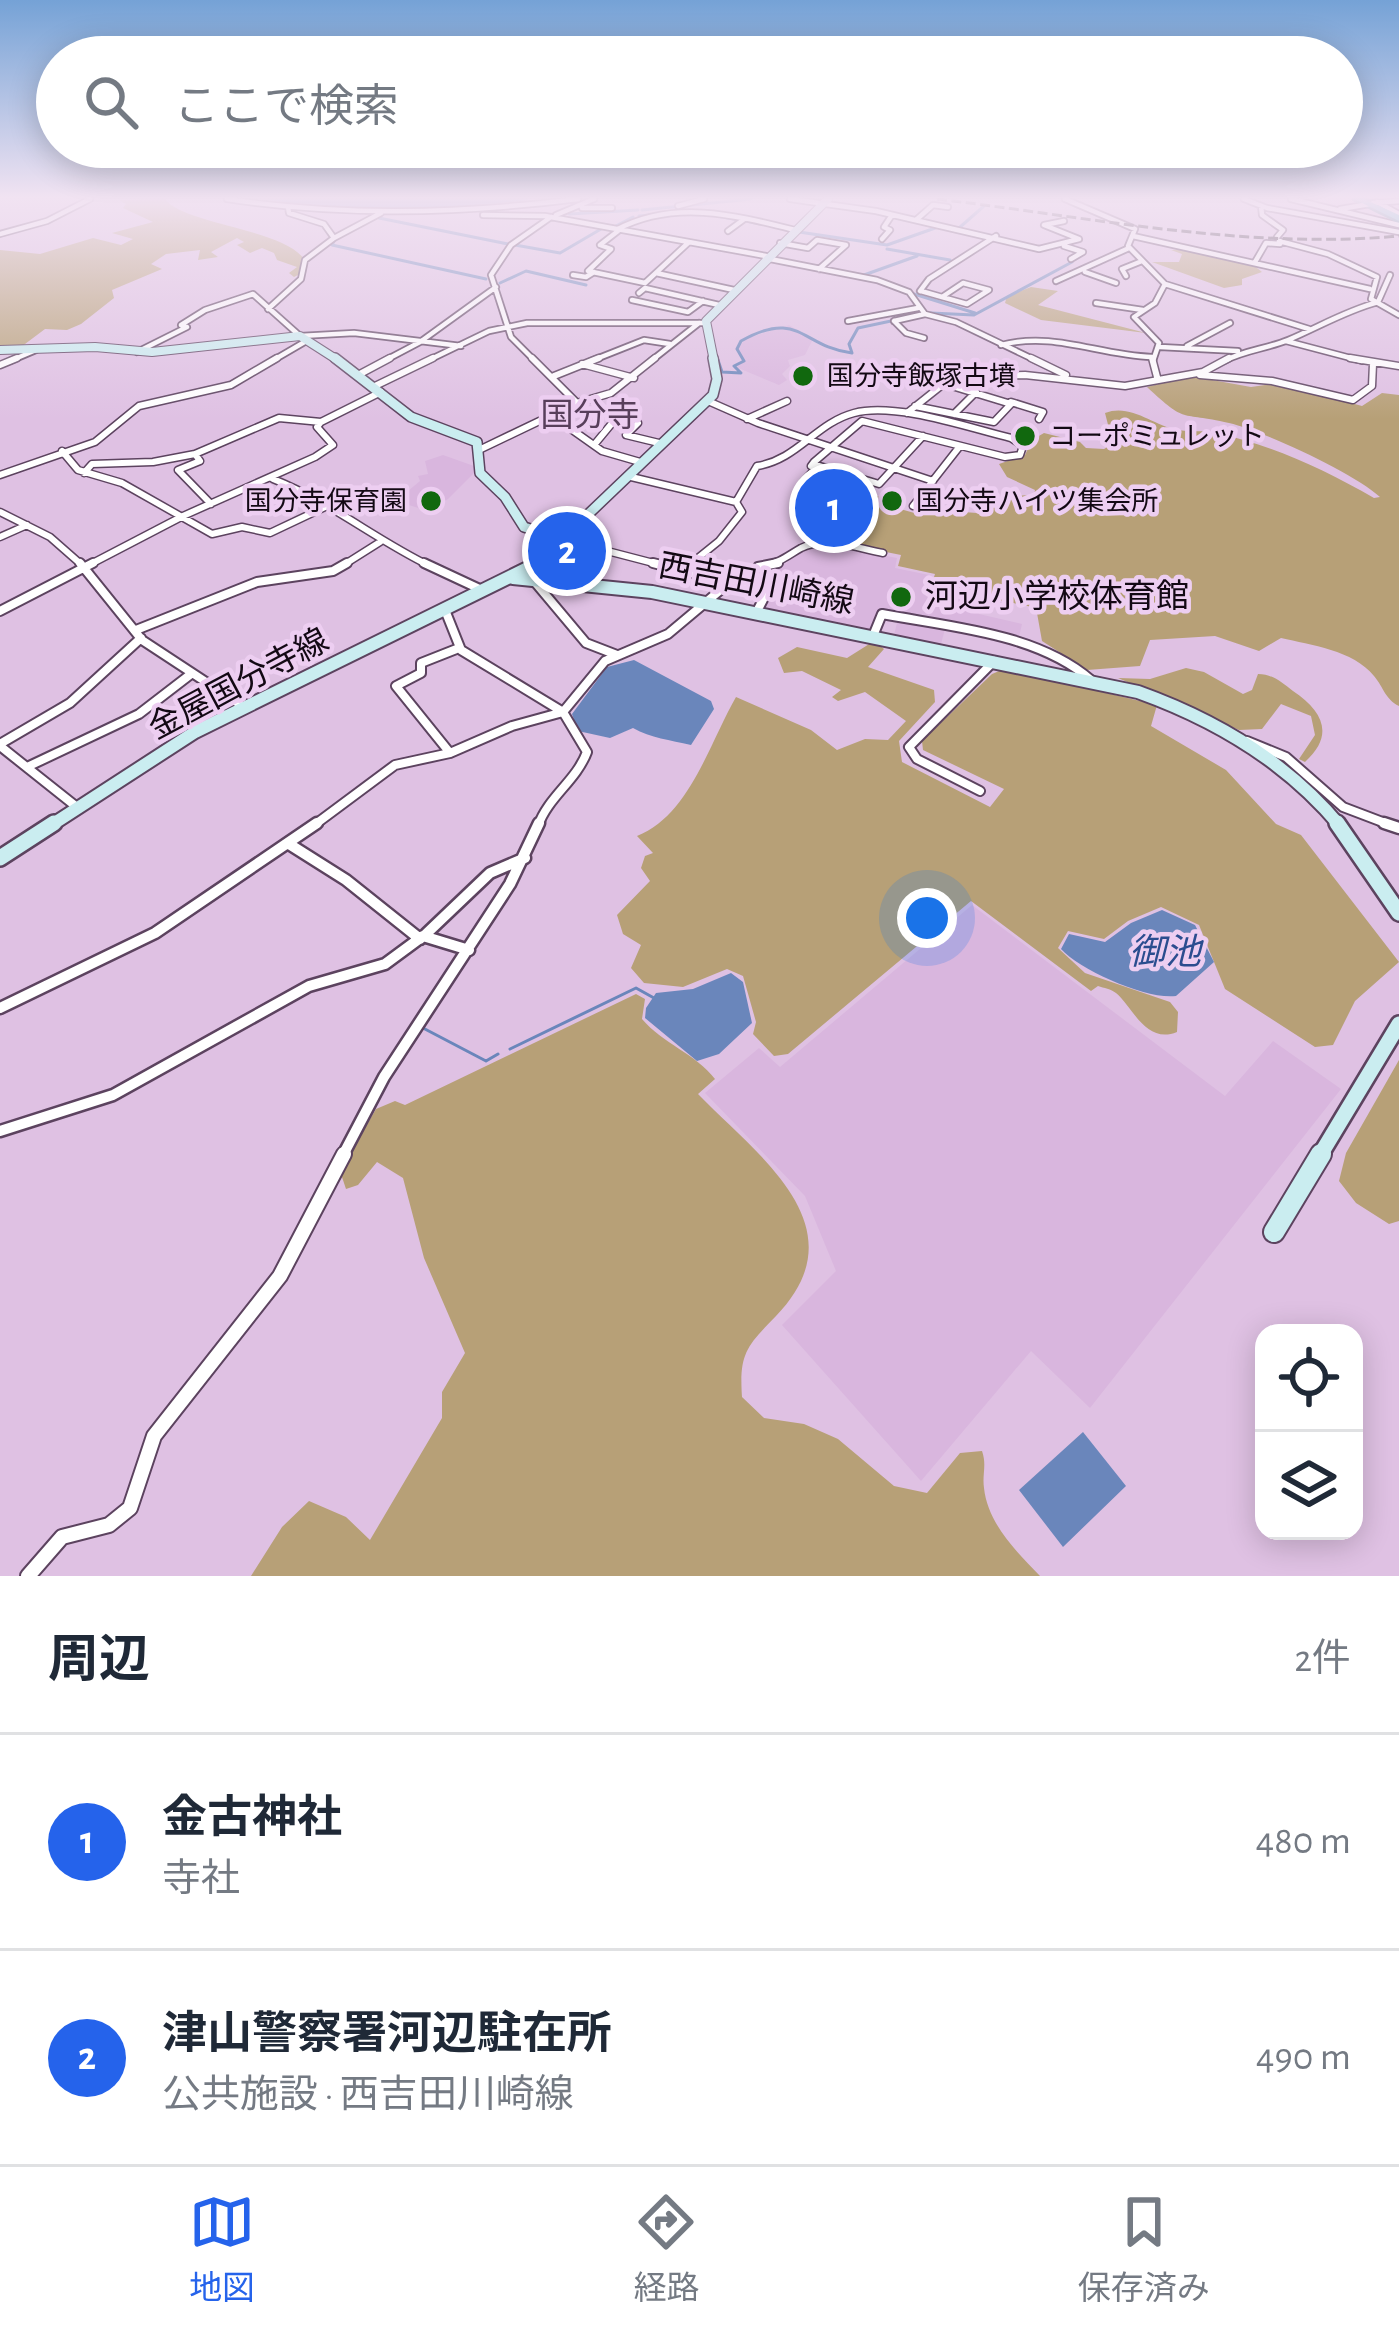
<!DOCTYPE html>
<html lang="ja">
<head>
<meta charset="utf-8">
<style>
  body { margin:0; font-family:"Alegreya Sans","Noto Sans JP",sans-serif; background:#f6f6f7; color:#1f2937 }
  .controls { position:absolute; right:36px; bottom:36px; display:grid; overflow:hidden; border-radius:24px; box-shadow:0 6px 30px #0003 }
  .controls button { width:108px; height:108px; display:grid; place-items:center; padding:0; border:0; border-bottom:3px solid #e0e1e3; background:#fff; color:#1f2937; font:60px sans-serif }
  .you { position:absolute; left:927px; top:918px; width:42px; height:42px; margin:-30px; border:9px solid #fff; border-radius:50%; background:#1a73e8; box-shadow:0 0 0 18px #1a73e833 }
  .badge { display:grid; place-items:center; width:78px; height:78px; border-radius:50%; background:#2563eb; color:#fff; font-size:39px; font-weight:700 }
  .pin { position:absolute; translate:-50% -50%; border:6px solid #fff; box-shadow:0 3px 12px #0006 }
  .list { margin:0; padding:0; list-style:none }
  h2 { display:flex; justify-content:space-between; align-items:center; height:156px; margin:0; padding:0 48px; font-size:51px }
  h2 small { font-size:39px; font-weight:400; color:#747a83 }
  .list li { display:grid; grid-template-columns:78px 1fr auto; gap:36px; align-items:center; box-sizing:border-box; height:216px; padding:0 48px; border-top:3px solid #e0e1e3 }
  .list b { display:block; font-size:45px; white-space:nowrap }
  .list p { margin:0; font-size:39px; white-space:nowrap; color:#747a83 }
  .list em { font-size:39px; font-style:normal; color:#747a83 }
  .icon { flex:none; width:66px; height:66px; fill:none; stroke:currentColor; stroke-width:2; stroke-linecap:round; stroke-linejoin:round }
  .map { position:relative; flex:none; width:1399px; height:1576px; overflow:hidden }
  .search { position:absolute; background:#fff; box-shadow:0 6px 30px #0003; left:36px; right:36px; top:36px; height:132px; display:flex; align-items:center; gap:30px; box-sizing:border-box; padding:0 42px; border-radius:66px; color:#747a83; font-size:45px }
  .sheet { height:588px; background:#fff }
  nav { display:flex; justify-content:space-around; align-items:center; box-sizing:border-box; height:168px; border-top:3px solid #e0e1e3; background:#fff; font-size:33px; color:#747a83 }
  nav a { display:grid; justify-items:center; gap:6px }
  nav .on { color:#2563eb }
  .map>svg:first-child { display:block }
  .built { fill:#d9b6de }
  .green { fill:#b7a077 }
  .water { fill:#6a86bb }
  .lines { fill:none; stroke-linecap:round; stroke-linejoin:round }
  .stream { stroke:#6a86bb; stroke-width:3 }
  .street-far4-casing { stroke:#5c435f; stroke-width:8 }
  .street-far3-casing { stroke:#5c435f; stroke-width:9 }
  .street-far2-casing { stroke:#5c435f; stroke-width:12 }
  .street-far1-casing { stroke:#5c435f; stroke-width:15 }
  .street-casing { stroke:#5c435f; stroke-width:18 }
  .secondary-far4-casing { stroke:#5c435f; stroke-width:10 }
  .secondary-far3-casing { stroke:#5c435f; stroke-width:12 }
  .secondary-far2-casing { stroke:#5c435f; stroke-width:16 }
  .secondary-far1-casing { stroke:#5c435f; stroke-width:20 }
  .secondary-casing { stroke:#5c435f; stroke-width:24 }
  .highway-casing { stroke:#39838d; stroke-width:5 }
  .street-far4 { stroke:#fff; stroke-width:4.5 }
  .street-far3 { stroke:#fff; stroke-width:6 }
  .street-far2 { stroke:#fff; stroke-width:8 }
  .street-far1 { stroke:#fff; stroke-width:10 }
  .street { stroke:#fff; stroke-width:14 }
  .secondary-far4 { stroke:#caedf0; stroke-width:8 }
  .secondary-far3 { stroke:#caedf0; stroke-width:9 }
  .secondary-far2 { stroke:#caedf0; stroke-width:12 }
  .secondary-far1 { stroke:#caedf0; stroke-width:15 }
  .secondary { stroke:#caedf0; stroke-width:20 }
  .highway { fill:#4dc4ce; fill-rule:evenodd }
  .rail { stroke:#2d202e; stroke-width:3; stroke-dasharray:10 4.5; stroke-linecap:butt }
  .poi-dot { fill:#11680e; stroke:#edcef1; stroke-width:4.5 }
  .labels { text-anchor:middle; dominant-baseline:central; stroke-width:9; stroke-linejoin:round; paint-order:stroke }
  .far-poi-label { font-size:27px; fill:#130914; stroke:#edcef1; text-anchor:start }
  .far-quarter-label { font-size:33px; fill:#583f5b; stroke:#edcef1 }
  .street-label { font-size:33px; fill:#130914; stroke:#edcef1 }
  .poi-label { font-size:33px; fill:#130914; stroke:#edcef1; text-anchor:start }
  .water-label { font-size:36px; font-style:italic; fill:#2b4d8f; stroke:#edcef1 }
</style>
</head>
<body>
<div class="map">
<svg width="1399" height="1576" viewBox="0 0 1399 1576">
  <rect width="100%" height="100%" fill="#dfc1e3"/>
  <path class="built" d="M 789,325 L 813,339 L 805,355 L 788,360 L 790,366 L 782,374 L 787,380 L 779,385 L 736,367 L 745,361 L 738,349 L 745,339 Z
    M 443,455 L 474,466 L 476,471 L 448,499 L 428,511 L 396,501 L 420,481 L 418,476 L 428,474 L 425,461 Z
    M 819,543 L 897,558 L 895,568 L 929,575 L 925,590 L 973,600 L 979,614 L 1022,624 L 1018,641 L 914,623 L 945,629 L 941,644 L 894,635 L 899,615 L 878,611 L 870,630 L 764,607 L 772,589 L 750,584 L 757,571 L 787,563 L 793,553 Z
    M 972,905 L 1225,1096 L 1273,1041 L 1341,1089 L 1090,1408 L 1031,1351 L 921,1481 L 782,1325 L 836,1271 L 805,1196 L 705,1093 L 759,1048 L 780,1067 Z"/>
  <path class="green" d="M 165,199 C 183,224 283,229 304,259 L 302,273 L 294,277 L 289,273 L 297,267 L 277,260 L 274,253 L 262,248 L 250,253 L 237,245 L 244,242 L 237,238 L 211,252 L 218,257 L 198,260 L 200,250 L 166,254 L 151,264 L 162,269 L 112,290 L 114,298 L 81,324 L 67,330 L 45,329 L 21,347 L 0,347 L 0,250 L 40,254 L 93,238 L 121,245 L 133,239 L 112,233 L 153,222 L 123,208 L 126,204 L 119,200 Z
    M 1186,249 L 1251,263 L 1262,272 L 1242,279 L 1242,285 L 1224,288 L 1152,262 L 1179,262 L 1182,254 L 1171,250 Z
    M 1031,287 L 1058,291 L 1038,305 L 1146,333 L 1041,320 L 1005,303 L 1007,296 Z
    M 1190,376 L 1251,387 L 1278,383 L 1362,406 L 1382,393 L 1399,395 L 1399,706 C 1385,699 1384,688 1374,676 C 1353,650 1311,645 1281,638 L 1259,651 L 1215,636 L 1150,640 L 1140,666 L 1087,670 L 1042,641 L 1037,613 L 1028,606 L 931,586 L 935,574 L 898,566 L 901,555 L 826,540 L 830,527 L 854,519 L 828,522 L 818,513 L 820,509 L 847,515 L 849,510 L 827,503 L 819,492 L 840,498 L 839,491 L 883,497 L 879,503 L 918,514 L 922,509 L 977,513 L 1006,496 L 1034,495 L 1035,490 L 1007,477 L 999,464 L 1025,455 L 1032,440 L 1044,433 L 1080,442 L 1086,448 L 1104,449 L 1113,444 L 1105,413 C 1130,403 1153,425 1177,430 C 1190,432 1203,430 1216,433 C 1272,445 1324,469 1374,498 L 1380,497 C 1354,473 1266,432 1229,423 C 1178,411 1188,425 1147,387 Z
    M 874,641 L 884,649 L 868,667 L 934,690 L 935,702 L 899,741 L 902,762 L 990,807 L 1004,789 L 923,750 L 922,741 L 992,674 L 1004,669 L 1157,705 L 1151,726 L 1226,770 L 1276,824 L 1301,835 L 1399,962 L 1355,1001 L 1333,1045 L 1315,1047 L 1225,989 L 1199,925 L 1161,907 L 1128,921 L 1104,939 L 1068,931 L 1058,948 L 1085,973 L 1170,1002 L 1178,1012 L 1177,1032 C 1146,1045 1132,1006 1116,993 C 1111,989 1104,988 1098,986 L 1091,991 L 971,901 L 788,1054 L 774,1056 L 753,1034 L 756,1022 L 743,976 L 727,969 L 683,987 L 644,983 L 631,968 L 641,945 L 623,934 L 617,915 L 650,881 L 641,868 L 645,856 L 653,853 L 637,836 C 689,816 710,742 736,697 L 811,730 L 837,750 L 865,739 L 888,740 L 906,721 L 865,692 L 838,701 L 832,697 L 841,690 L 802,671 L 784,673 L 778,658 L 797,647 L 847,658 Z
    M 1186,668 L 1204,672 L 1243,694 L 1252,690 L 1258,674 C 1273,674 1282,683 1293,691 C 1323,711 1335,735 1305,762 L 1299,759 L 1315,735 L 1311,716 L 1281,704 L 1262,729 L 1239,730 L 1118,678 L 1150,679 Z
    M 636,994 L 645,999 L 642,1019 C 662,1043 696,1054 715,1079 L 698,1094 C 758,1156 862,1227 776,1316 C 747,1346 739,1353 742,1397 L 764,1418 L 804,1424 L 838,1439 L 894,1486 L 927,1493 L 960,1453 L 982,1451 C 987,1465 982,1474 984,1488 C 988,1524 1016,1551 1040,1576 L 251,1576 L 282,1527 L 309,1501 L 346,1517 L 370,1540 L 442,1418 L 442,1392 L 465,1353 L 424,1258 L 403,1178 L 377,1162 L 358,1185 L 346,1189 L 340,1171 L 376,1109 L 395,1101 L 405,1105 Z
    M 1399,1060 L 1399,1221 L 1389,1224 L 1356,1203 L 1339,1181 L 1346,1153 Z"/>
  <path class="water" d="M 261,199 L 517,199 L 531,200 L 429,210 L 292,206 L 291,212 L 325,224 L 291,213 L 289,211 L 291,203 Z
    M 634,660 L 711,701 L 714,709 L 691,745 C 670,740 651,738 633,728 L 610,738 L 578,731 L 572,714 L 607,667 Z
    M 1162,910 L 1195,925 L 1214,962 L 1176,996 C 1147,1000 1080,970 1061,949 L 1069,934 L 1105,942 L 1131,923 Z
    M 731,973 L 743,982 L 752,1023 L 719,1054 L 697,1061 L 645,1018 L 646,1008 L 656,993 L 693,989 Z
    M 1083,1432 L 1126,1486 L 1063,1547 L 1019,1490 Z"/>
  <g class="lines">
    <path class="stream" d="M 642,210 L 751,199
      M 569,214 L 638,210
      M 639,216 L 650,215
      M 717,216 L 739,220
      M 379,218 L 508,244
      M 746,221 L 760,224
      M 614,227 L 633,217
      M 959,228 L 984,206
      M 799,232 L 887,245 L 938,227
      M 334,241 L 332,245 L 486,279
      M 515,245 L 560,253 L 601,229
      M 887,249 L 950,260
      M 864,275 L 917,256
      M 500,283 L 526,271 L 586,285
      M 914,294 L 975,313
      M 931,313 L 974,315 L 1072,262
      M 718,360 L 722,372 L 741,373 L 734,366 L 744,361 L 737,349 L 741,341 C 800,308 801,347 852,353 L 849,344 L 858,328 L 891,321
      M 423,1028 L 486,1061 L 498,1054
      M 510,1049 L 636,988 L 654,998"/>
    <g class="street-far4-casing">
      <path id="street-far4" d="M 227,199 C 345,217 460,214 578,199
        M 790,199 L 876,211 L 1039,249 L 1079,239 L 1044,225 L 1064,221
        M 1065,199 L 1135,229 L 1128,246 L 1165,284 L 1309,329
        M 1244,199 L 1267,208 L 1399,232
        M 1291,199 L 1399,225
        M 1377,202 L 1399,214
        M 1373,203 L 1399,201
        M 678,206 L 704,199
        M 1261,206 L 1262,215 L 1283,230 L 1277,237
        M 582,208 L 612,208
        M 1340,209 L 1370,204
        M 483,215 L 545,216 L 766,256
        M 556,215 L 594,199
        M 916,220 L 933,205 L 948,207
        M 616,230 C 674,199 735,215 795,230
        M 618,231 L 600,245 L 611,249 L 588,271 L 645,283 L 688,243
        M 728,231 L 743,220
        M 0,234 L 47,221 L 90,199
        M 1133,236 L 1370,289
        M 334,238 L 381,213
        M 882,239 L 890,230 L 884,227 L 892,215
        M 1279,241 L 1328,254 L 1377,277 L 1371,299 L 1399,315
        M 780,243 L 808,248 L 817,240 L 846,245 L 819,269
        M 1064,246 L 1083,252 L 1071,259
        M 765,258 L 877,280 L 909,292 L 925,314 L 956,322 L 1037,361
        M 1255,262 L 1266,243 L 1280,244
        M 1085,272 L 1116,283
        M 656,273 L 734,290
        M 573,275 L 586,277 L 594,272
        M 1126,276 L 1122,269 L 1142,261
        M 1056,281 L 1129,248
        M 963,283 L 989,290 L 967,304 L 942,297 Z
        M 920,291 L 929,279 L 996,236
        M 921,291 L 942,297
        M 639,293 L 645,288 L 719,305
        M 632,300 L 688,312 L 703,301
        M 1096,303 L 1143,310
        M 268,309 L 301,279 L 305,260 L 334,238 L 324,224 L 289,213 L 288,207
        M 848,321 L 918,308
        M 894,321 L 906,333 L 924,338
        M 894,321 L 925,314
        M 1286,341 L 1362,361
        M 1001,345 C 1054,331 1097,355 1152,357
        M 1187,346 L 1230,323
        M 1160,347 L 1238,351
        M 137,352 L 187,327 L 181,325 L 205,310 L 253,294 L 300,336 L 354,333 L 461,346
        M 10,361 L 36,350
        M 272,361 L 308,340
        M 384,361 L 420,342 L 496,287
        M 427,361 L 489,331 L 527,323 L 706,323
        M 535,361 L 511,337 L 491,275 L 511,245 L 551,217
        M 591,361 L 644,340 L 670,344
        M 651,361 L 699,323
        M 1153,361 L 1159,343 L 1134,317 L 1155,303 L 1165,284
        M 1224,361 C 1245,350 1266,349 1288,340 C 1319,327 1345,311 1378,302 L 1390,275"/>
    </g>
    <g class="street-far3-casing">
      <path id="street-far3" d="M 532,358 L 577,403
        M 1031,358 L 1066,375
        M 1152,358 L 1157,377
        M 1350,358 L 1399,366
        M 582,364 L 634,378
        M 0,365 L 17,358
        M 360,374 L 390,358
        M 1200,375 L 1272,381 L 1353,400 L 1372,386 L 1373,364
        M 554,376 L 599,358
        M 375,386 L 433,358
        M 708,401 L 758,423 L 933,481
        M 1011,402 L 1043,412 L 1039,419
        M 915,406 L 994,422 L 1011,404 L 942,383
        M 907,413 L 951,378 L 1025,375 L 1125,386 L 1203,372 L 1229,358
        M 954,414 L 976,392
        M 554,417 L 602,451 L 640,462
        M 747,419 L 787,401
        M 638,423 L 626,435 L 659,443
        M 594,445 L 618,416
        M 481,449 L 577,403 L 611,393 L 655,358
        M 62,451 L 78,470 L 122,483 L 212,534 L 242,527 L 270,533 L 325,507
        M 195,454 L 200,461 L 178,470 L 211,504
        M 813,464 L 879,484 L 923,436
        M 84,473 L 92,464 L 153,462 L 195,454 L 279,418 L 321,422 L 381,392
        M 0,475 L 95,442 L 139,406 L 231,385 L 277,358
        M 627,476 L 736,502
        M 273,479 C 329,501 376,540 430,566
        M 913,506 L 960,446
        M 0,512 L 50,537 L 83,566
        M 819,516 L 824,524 L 819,541
        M 0,537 L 27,525
        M 565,540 L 665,566
        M 87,566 L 183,516 L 315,457 L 333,445 L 317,427 L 321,422
        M 342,566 L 380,542
        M 688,566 L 719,541 L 742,512 L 736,502 L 757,466 C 797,460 816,423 854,413 C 896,402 969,428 1011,438 L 1023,446 L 1020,455 L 1005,457 L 862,421 L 814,462 L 811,466 L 816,468 L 803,482
        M 764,566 C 781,562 787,556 801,548 C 826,536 857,548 883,553"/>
    </g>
    <g class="street-far2-casing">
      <path id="street-far2" d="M 80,563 L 142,640 L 244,707
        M 424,563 L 484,591
        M 653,563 L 767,592 L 756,613
        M 683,570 L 692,563
        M 534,581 L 586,643 L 617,655
        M 745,586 L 758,567 L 778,563
        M 445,610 L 461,650 L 563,712 L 587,752 C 576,781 548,797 538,826
        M 0,611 L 93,563
        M 136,630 L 257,582 L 333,571 L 347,563
        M 873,636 L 882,614 C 950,627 1037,633 1091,680
        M 1247,741 L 1286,757 L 1343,807 L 1393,826
        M 0,744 L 70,703 L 141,638
        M 0,746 L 78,808
        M 450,753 L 396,686 L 421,673 L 421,663 L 459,648
        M 27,767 L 139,714 L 191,674
        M 980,791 L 917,759 L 909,747 L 994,661
        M 313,826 L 395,765 L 450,753 L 512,726 L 563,712 L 605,661 L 668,634 L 730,582"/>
    </g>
    <g class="street-far1-casing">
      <path id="street-far1" d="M 1384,823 L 1399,828
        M 289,844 L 346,880 L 420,939
        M 426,934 L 490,873 L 525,858
        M 0,1008 L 155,933 L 317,823
        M 0,1131 L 113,1095 L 309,986 L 385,964 L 423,936 L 469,950
        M 342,1157 L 384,1077 L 510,884 L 539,823"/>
    </g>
    <g class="street-casing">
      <path id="street" d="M 28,1576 L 62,1537 L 109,1525 L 130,1508 L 154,1436 L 280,1276 L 344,1154"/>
    </g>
    <g class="secondary-far4-casing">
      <path id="secondary-far4" d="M 0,350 L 95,347 L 152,352 L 300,336 L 339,361
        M 714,361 L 706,321 L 828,199"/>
    </g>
    <g class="secondary-far3-casing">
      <path id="secondary-far3" d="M 335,358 L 411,417 L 477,442 L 480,473 L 505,497 L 524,527 L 565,540
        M 534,566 L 713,395 L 717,379 L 713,358"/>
    </g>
    <g class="secondary-far2-casing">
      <path id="secondary-far2" d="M 513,578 L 652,592 L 1138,692 C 1216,720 1286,761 1340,826
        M 50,826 L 195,732 L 538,563"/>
    </g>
    <g class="secondary-far1-casing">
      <path id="secondary-far1" d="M 1337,823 L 1399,913
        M 0,858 L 54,823
        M 1319,1157 L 1399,1024"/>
    </g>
    <g class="secondary-casing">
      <path id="secondary" d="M 1274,1232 L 1321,1154"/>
    </g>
    <g class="highway-casing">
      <path id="highway" d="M 1354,199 L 1364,199 L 1399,215 L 1399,221 Z"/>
    </g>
    <use href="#street-far4" class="street-far4"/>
    <use href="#street-far3" class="street-far3"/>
    <use href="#street-far2" class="street-far2"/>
    <use href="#street-far1" class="street-far1"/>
    <use href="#street" class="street"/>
    <use href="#secondary-far4" class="secondary-far4"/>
    <use href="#secondary-far3" class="secondary-far3"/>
    <use href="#secondary-far2" class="secondary-far2"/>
    <use href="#secondary-far1" class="secondary-far1"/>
    <use href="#secondary" class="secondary"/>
    <use href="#highway" class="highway"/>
    <path class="rail" d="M 937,199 C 1089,217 1246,250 1399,236"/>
  </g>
  <linearGradient id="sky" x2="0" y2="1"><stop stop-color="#75a2d6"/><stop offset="0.47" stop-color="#f1e3f2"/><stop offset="1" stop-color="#f1e3f2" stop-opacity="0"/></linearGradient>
  <rect width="1399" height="419" fill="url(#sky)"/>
  <g class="poi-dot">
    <circle cx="803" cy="376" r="12"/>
    <circle cx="1025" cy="436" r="12"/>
    <circle cx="431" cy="501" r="12"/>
    <circle cx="892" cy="501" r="12"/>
    <circle cx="901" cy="597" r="12"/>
  </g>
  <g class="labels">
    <g class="far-poi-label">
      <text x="827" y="376">国分寺飯塚古墳</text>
      <text x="1049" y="436">コーポミュレット</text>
      <text x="407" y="501" text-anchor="end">国分寺保育園</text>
      <text x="916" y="501">国分寺ハイツ集会所</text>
    </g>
    <g class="far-quarter-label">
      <text x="590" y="416">国分寺</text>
    </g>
    <g class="street-label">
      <text transform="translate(756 585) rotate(11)">西吉田川崎線</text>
      <text transform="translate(239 685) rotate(-28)">金屋国分寺線</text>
    </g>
    <g class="poi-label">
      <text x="925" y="597">河辺小学校体育館</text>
    </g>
    <g class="water-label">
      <text x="1165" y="953">御池</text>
    </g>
  </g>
</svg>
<div class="controls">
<button><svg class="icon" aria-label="locate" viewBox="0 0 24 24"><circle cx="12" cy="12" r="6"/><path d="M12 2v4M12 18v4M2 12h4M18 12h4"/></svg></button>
<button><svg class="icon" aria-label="layers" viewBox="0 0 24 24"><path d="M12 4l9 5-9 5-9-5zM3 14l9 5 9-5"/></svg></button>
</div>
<div class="you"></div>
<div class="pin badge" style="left:834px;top:508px">1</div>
<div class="pin badge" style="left:567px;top:551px">2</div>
<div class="search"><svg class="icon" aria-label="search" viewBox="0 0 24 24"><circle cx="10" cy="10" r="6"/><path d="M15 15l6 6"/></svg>ここで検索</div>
</div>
<section class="sheet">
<h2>周辺<small>2件</small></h2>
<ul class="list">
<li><span class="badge">1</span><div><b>金古神社</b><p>寺社</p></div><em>480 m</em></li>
<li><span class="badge">2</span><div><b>津山警察署河辺駐在所</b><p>公共施設 · 西吉田川崎線</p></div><em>490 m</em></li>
</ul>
</section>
<nav>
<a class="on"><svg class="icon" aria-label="map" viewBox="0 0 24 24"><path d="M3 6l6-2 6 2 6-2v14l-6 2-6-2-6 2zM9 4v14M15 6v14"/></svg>地図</a>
<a><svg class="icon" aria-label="directions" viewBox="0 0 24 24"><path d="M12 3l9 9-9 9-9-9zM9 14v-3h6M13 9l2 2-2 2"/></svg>経路</a>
<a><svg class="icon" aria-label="saved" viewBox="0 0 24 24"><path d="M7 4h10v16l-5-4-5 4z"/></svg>保存済み</a>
</nav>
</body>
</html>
